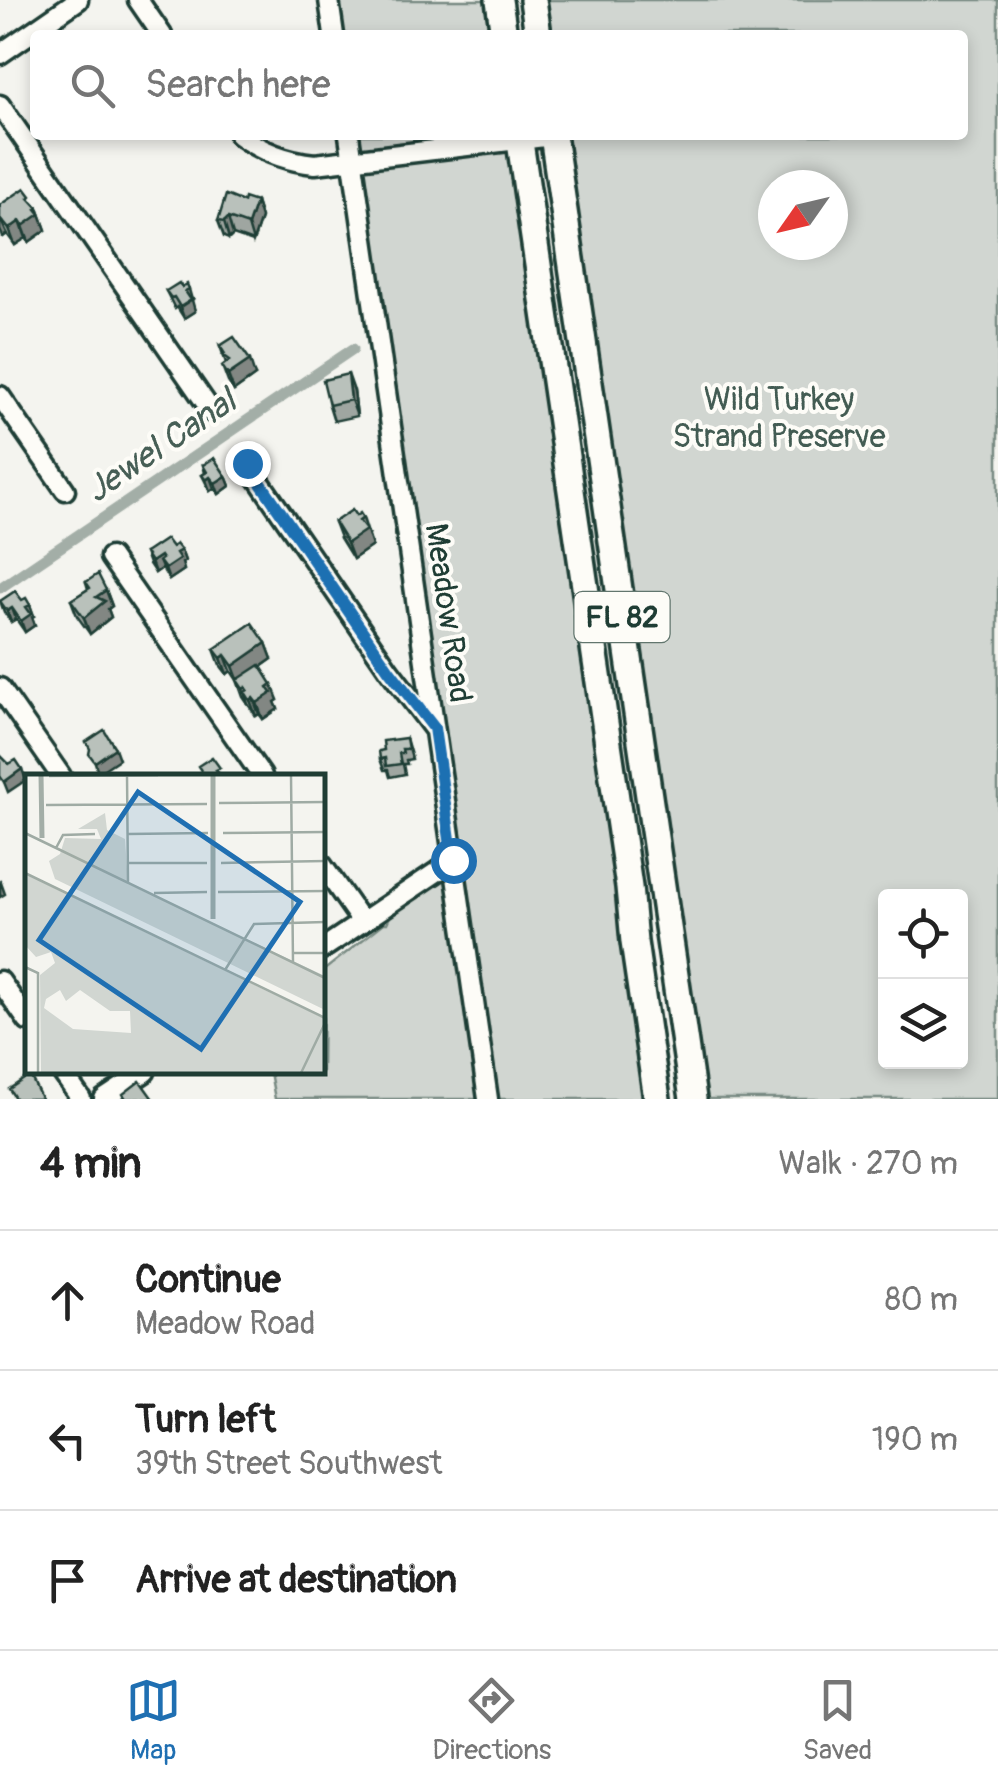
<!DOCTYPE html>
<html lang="en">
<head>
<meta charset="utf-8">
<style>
  body { margin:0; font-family:Pangolin,sans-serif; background:#f6f6f6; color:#222 }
  .controls { position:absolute; right:30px; bottom:30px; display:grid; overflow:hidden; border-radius:10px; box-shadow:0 5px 15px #0003 }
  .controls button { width:90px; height:90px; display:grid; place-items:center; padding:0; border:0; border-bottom:2px solid #e0e0e0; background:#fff; color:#222; font:50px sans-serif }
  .compass { position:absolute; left:758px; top:170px; width:90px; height:90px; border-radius:50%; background:#fff; box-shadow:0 5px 15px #0003; rotate:236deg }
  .stop { position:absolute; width:30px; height:30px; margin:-22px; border:8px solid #1f6fb2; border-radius:50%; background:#fff }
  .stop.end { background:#1f6fb2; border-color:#fff; box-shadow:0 2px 10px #0008 }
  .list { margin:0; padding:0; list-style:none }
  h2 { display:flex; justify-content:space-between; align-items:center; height:130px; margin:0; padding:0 40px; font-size:42px }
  h2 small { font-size:32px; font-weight:400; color:#767676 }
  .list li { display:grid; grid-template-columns:65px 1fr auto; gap:30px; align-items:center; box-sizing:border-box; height:140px; padding:0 40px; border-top:2px solid #e0e0e0 }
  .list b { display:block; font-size:38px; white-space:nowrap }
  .list p { margin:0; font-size:32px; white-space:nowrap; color:#767676 }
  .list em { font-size:32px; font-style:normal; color:#767676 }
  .icon { flex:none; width:55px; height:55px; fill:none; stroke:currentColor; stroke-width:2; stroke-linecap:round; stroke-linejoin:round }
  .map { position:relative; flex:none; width:998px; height:1099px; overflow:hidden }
  .search { position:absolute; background:#fff; box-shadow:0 5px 15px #0003; left:30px; right:30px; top:30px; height:110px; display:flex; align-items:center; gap:25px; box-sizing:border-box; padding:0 35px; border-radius:10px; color:#767676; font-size:38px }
  .sheet { height:550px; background:#fff }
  nav { display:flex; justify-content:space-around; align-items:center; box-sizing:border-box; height:140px; border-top:2px solid #e0e0e0; background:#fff; font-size:28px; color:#767676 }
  nav a { display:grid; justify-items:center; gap:5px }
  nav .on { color:#1f6fb2 }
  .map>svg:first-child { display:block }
  .green { fill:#d1d6d1; stroke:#788a82; stroke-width:2.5; fill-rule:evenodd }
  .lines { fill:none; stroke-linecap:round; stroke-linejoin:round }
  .canal { stroke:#a3aea7; stroke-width:11 }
  .minor-casing { stroke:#1f3d34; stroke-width:25 }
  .highway-casing { stroke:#1f3d34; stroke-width:32 }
  .minor { stroke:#fdfcf7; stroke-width:18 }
  .highway { stroke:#fdfcf7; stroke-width:25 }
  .wall { fill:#9fa6a1; stroke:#1f3d34; stroke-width:2.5 }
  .shaded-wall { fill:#828783; stroke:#1f3d34; stroke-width:2.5 }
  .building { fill:#b9c1bb; stroke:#1f3d34; stroke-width:2.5 }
  .route { stroke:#1f6fb2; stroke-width:12 }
  .labels { text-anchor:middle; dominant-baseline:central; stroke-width:8; stroke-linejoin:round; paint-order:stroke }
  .shield { fill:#fdfcf7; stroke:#62766e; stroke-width:2.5 }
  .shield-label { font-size:30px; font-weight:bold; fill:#1f3d34 }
  .park-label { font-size:32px; fill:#435c53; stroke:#fdfcf7 }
  .street-label { font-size:32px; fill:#1f3d34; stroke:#fdfcf7 }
  .water-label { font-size:35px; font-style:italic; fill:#475f56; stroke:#fdfcf7 }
  .inset-river { fill:none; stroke:#a3aea7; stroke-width:5 }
  .inset-road { fill:none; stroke:#9faba4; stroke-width:2.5 }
  .view { fill:#1f6fb2; fill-opacity:0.15; stroke:#1f6fb2; stroke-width:5 }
  .inset-edge { fill:none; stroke:#1f3d34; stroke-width:5 }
</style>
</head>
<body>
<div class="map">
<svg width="998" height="1099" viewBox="0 0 998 1099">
  <rect width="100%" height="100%" fill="#f4f4ef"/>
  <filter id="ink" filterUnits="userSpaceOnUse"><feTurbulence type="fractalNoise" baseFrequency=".01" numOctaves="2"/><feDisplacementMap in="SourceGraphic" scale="20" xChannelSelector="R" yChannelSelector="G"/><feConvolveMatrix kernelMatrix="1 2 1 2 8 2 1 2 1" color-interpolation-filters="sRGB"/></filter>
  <g filter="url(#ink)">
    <path class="green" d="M 326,0 L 493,0 L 498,35 L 332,35 Z
      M 540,0 L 998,0 L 998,1099 L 699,1099 L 559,135 L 963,135 L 963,35 L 545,35 ZM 773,185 L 833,185 L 833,245 L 773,245 ZM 886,896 L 960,896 L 960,1062 L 886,1062 Z
      M 348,135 L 512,135 L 651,1099 L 275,1099 L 270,1072 L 322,1072 L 323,971 L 384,923 L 387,923 L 393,910 L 460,859 Z"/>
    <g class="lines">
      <path class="canal" d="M 0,588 L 353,349"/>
      <g class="minor-casing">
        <path id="minor" d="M 138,0 L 162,35
          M 329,0 L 334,35
          M 0,54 L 78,0
          M 0,105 L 212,412
          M 239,135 C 262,152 286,161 315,164 L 553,136
          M 349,135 L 488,1099
          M 0,396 L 65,490
          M 247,463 L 389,670 L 433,728
          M 110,557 L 262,776
          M 0,688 L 61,776
          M 322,865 L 362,922
          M 322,949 L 453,861
          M 0,981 L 28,1021
          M 62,1072 L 81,1099
          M 104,1099 L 145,1072"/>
      </g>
      <g class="highway-casing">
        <path id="highway" d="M 499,0 L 504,35
          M 533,0 L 538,35
          M 519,135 L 629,887 L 634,942 L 657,1099
          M 553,135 L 693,1099"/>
      </g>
      <use href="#minor" class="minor"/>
      <use href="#highway" class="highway"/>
    </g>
    <path class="wall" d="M 33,202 L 38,208 L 46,230 L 29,242 L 26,238 L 15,245 L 7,234 L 3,237 L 0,233 L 0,205 Z
      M 243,202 L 256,202 L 261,218 L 253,242 L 233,235 L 229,239 L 224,237 L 218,221 Z
      M 166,291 L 193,299 L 191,301 L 195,311 L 184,318 L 177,307 L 175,309 Z
      M 220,346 L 255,376 L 234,391 L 228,382 L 222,366 L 226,363 Z
      M 354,391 L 357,416 L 334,421 L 329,405 Z
      M 203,465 L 226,476 L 230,486 L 219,494 L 214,488 L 210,491 L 202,475 L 205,473 Z
      M 334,522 L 369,534 L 368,535 L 372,546 L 353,559 L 340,538 Z
      M 172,547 L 181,550 L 185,561 L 182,563 L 184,570 L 169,580 L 162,568 L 155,573 L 149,564 L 145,553 Z
      M 86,582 L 106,590 L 112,606 L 108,609 L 111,617 L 90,634 L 77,616 L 71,600 L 88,589 Z
      M 0,601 L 30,605 L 34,616 L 32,617 L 35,625 L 25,632 L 16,619 L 11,622 L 4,612 Z
      M 266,643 L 272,659 L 261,667 L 278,700 L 275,702 L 278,709 L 263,719 L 259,714 L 256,716 L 243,697 L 237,680 L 231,671 L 227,674 L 220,665 L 214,649 Z
      M 406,738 L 412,759 L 406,760 L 407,764 L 403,764 L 405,774 L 390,777 L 388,770 L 384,770 L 380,759 L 384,750 Z"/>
    <path class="shaded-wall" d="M 256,202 L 261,218 L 253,242 L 248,225 Z
      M 38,208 L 46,230 L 29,242 L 23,226 Z
      M 0,218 L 7,234 L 3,237 L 0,230 Z
      M 228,218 L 233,235 L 229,239 L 224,222 Z
      M 20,221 L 26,238 L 15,245 L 9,229 Z
      M 189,289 L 195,311 L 184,318 L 180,307 L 185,291 Z
      M 250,360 L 255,376 L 234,391 L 228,375 Z
      M 348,374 L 354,391 L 357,416 L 351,400 Z
      M 226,476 L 230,486 L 219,494 L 215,483 Z
      M 210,477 L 214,488 L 210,491 L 206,480 Z
      M 363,518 L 372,546 L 353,559 L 347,543 L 359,521 Z
      M 181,550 L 185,561 L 182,563 L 184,570 L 169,580 L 165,569 L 176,553 Z
      M 160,556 L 164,567 L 159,561 L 162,568 L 155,573 L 151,562 Z
      M 106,590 L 112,606 L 108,609 L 111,617 L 90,634 L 84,618 L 96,597 Z
      M 30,605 L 34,616 L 32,617 L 35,625 L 25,632 L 21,621 L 26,607 Z
      M 12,608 L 16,619 L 11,622 L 7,611 Z
      M 266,643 L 272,659 L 239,682 L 233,666 Z
      M 225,655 L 231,671 L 227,674 L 221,658 Z
      M 272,684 L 278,700 L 275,702 L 278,709 L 263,719 L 257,703 L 268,687 Z
      M 246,687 L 253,698 L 259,714 L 256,716 L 250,700 L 245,692 L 248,705 L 243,689 Z
      M 115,748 L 119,759 L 98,773 L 95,762 Z
      M 22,769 L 26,780 L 8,792 L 4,782 Z
      M 0,880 L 5,894 L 0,897 Z"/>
    <path class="building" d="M 25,188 L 31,196 L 29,198 L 38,208 L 36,209 L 40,214 L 23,226 L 20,221 L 9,229 L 0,218 L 0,205 Z
      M 226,195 L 243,202 L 244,198 L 256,202 L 248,225 L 228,218 L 224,222 L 218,221 Z
      M 179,283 L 182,287 L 187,284 L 189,289 L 185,291 L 191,300 L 180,307 L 174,297 L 171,298 L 166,291 Z
      M 234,337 L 250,360 L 228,375 L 222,366 L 230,360 L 223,355 L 225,354 L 220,346 Z
      M 348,374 L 351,400 L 329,405 L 323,380 Z
      M 214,458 L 226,476 L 215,483 L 210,477 L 206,480 L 202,475 L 207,472 L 203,465 Z
      M 352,510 L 356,516 L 360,513 L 363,518 L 359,521 L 366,530 L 347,543 L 334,522 Z
      M 166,539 L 172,547 L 176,544 L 181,550 L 176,553 L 180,559 L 165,569 L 159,561 L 162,559 L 160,556 L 151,562 L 145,553 Z
      M 98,574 L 106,590 L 96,597 L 105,601 L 84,618 L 71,600 L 90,588 L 86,582 Z
      M 15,591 L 22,600 L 26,598 L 30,605 L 26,607 L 31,614 L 21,621 L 12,608 L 7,611 L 0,601 Z
      M 252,623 L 266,643 L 233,666 L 225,655 L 221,658 L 214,649 Z
      M 260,665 L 272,684 L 268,687 L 272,693 L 257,703 L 253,698 L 250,700 L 245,692 L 248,690 L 246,687 L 243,689 L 237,680 Z
      M 104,730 L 115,748 L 95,762 L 89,754 L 90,749 L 86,742 Z
      M 406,738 L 408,749 L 402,749 L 403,753 L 399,753 L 401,764 L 386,766 L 385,758 L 380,759 L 379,751 L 384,750 L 383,741 Z
      M 0,755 L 9,764 L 16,760 L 22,769 L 4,782 L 0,776 Z
      M 212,757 L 220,768 L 216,770 L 221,776 L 202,776 L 204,775 L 198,766 Z
      M 30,1075 L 41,1098 L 39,1099 L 14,1099 L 15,1098 L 9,1089 Z
      M 140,1081 L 153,1099 L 126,1099 L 123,1094 Z"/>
  </g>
  <g class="lines" filter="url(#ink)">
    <path class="route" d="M 247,463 L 389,670 L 434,728 L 453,860"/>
  </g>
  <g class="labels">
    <rect class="shield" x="574.5" y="592" width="95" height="50" rx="8"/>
    <g class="shield-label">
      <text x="622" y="617">FL 82</text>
    </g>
    <g class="park-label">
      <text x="779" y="400">Wild Turkey<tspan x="779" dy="37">Strand Preserve</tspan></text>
    </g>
    <g class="street-label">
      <text transform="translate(448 613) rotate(82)">Meadow Road</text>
    </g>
    <g class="water-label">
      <text transform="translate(161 446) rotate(-34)">Jewel Canal</text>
    </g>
  </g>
  <g transform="translate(25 774)">
    <rect width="300" height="300" fill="#f4f4ef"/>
    <path d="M 80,39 L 82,56 L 100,65 L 103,110 L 300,202 L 300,236 L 30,105 L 24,87 L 35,80 L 40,64 L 76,65 L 72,55 L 53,55 ZM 0,100 L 300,245 L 300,299 L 16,299 L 15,201 L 30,189 L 26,178 L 11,183 L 0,171 ZM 35,216 L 41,227 L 55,216 L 85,237 L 105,237 L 106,259 L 48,255 L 19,234 L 21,225 Z" fill="#d1d6d1" fill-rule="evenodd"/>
    <path class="inset-river" d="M 16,1 L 17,64M 188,1 L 188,145"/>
    <path class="inset-road" d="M 102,1 L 103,109M 266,1 L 268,188M 24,2 L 133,1M 194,29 L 300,28M 21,31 L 182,30M 0,59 L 300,204M 198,59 L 300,58M 103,60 L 183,59M 31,74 L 38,61 L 70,60M 103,89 L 182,89M 196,89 L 300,87M 0,99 L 300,244M 193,118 L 300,117M 129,119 L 182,118M 268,179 L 300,179M 0,193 L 13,199 L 13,299M 200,196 L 229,150 L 300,148M 276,299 L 300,249"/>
    <path class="view" d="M 113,18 L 275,128 L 176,275 L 14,166 Z"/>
    <rect width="300" height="300" class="inset-edge"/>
  </g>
</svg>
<div class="controls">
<button><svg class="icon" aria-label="locate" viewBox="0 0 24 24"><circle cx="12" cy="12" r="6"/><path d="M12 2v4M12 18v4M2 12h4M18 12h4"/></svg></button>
<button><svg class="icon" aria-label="layers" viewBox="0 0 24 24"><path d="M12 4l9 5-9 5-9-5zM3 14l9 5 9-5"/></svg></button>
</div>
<svg class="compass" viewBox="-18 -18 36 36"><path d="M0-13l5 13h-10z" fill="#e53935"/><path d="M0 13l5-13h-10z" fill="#767676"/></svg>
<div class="stop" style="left:453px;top:860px"></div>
<div class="stop end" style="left:247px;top:463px"></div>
<div class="search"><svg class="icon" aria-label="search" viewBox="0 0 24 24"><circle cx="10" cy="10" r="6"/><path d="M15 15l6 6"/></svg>Search here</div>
</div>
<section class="sheet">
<h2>4 min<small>Walk · 270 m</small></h2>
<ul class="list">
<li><svg class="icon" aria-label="ahead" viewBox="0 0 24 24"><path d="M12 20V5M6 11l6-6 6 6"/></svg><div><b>Continue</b><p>Meadow Road</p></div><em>80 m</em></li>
<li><svg class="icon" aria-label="left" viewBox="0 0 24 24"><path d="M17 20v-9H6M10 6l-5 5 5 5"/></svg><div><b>Turn left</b><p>39th Street Southwest</p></div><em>190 m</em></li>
<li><svg class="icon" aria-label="arrive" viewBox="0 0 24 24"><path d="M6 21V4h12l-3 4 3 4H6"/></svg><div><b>Arrive at destination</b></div></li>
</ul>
</section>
<nav>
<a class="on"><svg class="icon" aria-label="map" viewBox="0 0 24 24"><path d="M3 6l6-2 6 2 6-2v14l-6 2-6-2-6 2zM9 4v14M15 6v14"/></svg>Map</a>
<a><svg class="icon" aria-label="directions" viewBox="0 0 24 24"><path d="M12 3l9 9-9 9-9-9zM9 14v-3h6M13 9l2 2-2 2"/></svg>Directions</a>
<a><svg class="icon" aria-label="saved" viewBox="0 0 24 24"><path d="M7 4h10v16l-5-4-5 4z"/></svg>Saved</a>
</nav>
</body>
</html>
